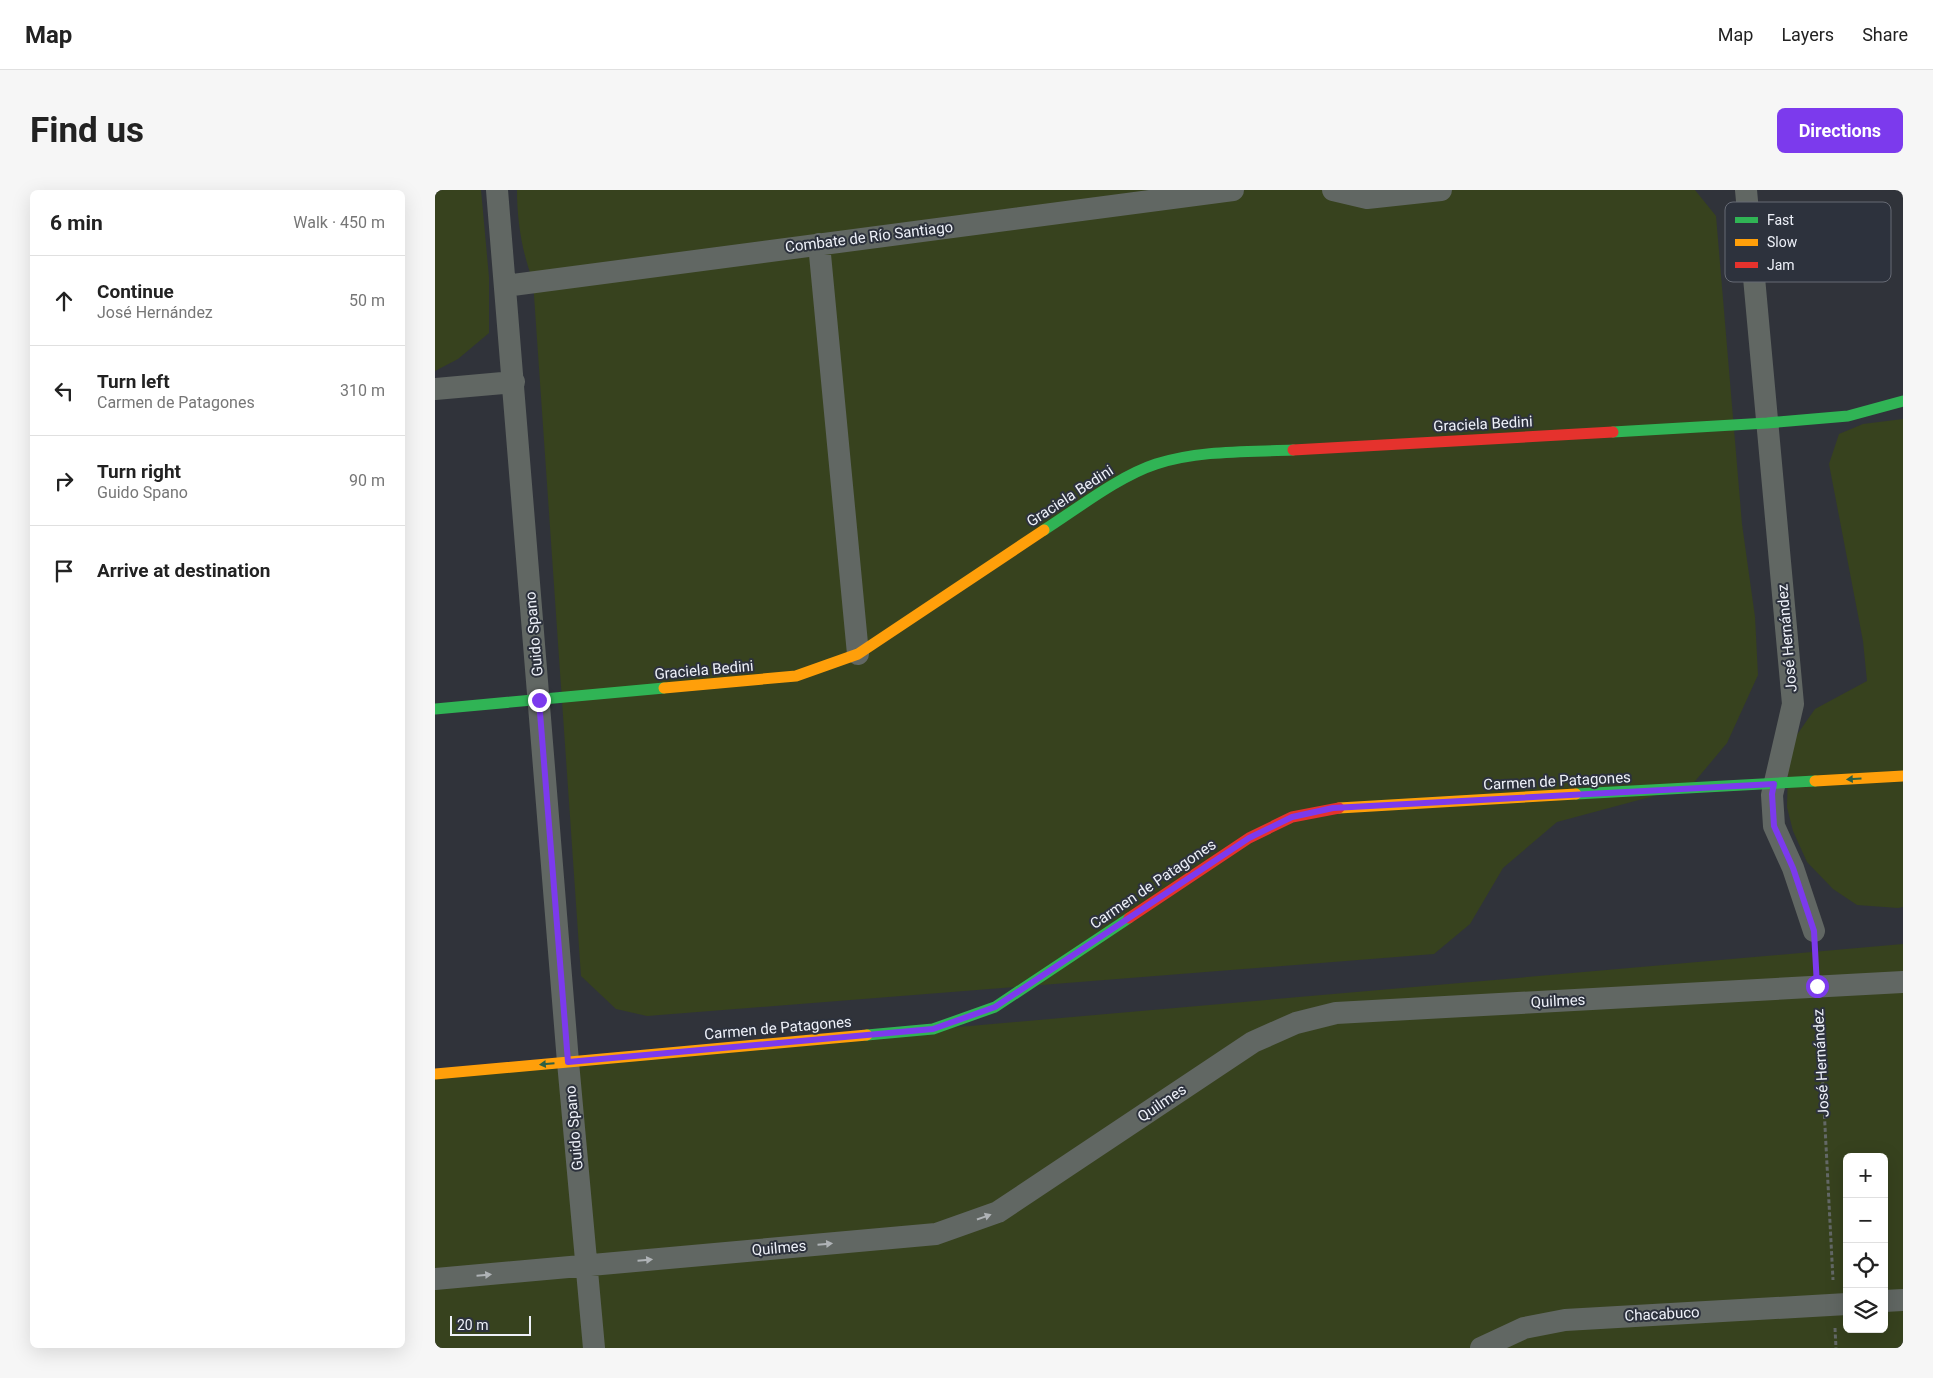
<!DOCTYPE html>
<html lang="en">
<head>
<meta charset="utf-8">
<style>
  body { margin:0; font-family:Roboto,sans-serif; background:#f6f6f6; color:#222 }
  .controls { position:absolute; right:15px; bottom:15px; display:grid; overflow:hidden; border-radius:8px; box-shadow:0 5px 20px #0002 }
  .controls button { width:45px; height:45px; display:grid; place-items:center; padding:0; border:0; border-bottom:1px solid #e0e0e0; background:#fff; color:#222; font:25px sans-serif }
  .scale { position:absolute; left:15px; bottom:12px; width:81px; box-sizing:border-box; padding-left:5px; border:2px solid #eef1f9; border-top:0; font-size:14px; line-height:18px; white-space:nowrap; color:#eef1f9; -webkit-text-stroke:4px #2d323d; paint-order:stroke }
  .stop { position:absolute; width:15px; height:15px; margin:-11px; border:4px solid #7c3aed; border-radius:50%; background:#fff }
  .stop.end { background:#7c3aed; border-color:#fff; box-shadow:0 1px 5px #0008 }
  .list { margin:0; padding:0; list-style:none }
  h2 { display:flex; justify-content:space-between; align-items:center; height:65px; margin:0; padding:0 20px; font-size:21px }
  h2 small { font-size:16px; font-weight:400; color:#767676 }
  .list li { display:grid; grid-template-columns:32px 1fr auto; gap:15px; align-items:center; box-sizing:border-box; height:90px; padding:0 20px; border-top:1px solid #e0e0e0 }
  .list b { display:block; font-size:19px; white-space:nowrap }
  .list p { margin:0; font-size:16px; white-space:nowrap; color:#767676 }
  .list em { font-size:16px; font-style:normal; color:#767676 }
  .icon { flex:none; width:28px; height:28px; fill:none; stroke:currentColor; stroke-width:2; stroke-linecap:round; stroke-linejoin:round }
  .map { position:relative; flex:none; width:1468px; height:1158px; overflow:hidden; border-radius:8px }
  header { display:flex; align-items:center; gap:30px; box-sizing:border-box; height:70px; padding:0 25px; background:#fff; border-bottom:1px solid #e0e0e0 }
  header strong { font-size:24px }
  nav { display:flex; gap:28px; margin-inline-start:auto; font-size:18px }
  .intro { display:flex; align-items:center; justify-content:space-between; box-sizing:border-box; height:120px; padding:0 30px }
  h1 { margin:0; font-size:35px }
  .button { padding:12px 22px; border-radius:8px; background:#7c3aed; color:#fff; font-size:18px; font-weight:700 }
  main { display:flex; gap:30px; padding:0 30px }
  aside { flex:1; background:#fff; border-radius:8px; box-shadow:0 5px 20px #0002 }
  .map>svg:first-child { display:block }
  .green { fill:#37421e; fill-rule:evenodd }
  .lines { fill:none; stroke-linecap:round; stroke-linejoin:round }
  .path { stroke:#636866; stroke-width:3; stroke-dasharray:4 2.5; stroke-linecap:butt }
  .street { stroke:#616763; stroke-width:22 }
  .fast { stroke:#30b455; stroke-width:11 }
  .slow { stroke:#ff9f0a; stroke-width:11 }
  .jam { stroke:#e5322d; stroke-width:11 }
  .oneway { fill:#2e6045 }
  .oneway2 { fill:#afb3b6 }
  .route { stroke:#7c3aed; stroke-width:6 }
  .labels { text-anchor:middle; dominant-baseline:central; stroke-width:4; stroke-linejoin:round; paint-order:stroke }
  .street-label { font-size:15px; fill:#eef1f9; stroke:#2d323d }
  .key { fill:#2d323d; stroke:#676b75; stroke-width:1 }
  .key-label { font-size:14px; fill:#eef1f9 }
</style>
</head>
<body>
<header>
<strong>Map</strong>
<nav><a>Map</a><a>Layers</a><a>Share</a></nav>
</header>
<div class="intro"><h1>Find us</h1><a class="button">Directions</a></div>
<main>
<aside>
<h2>6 min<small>Walk · 450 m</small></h2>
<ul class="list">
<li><svg class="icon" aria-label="ahead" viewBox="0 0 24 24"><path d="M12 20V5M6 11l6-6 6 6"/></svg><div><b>Continue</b><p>José Hernández</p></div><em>50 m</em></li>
<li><svg class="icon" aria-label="left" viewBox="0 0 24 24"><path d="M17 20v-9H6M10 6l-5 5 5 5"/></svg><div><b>Turn left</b><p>Carmen de Patagones</p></div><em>310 m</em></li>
<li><svg class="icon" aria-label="right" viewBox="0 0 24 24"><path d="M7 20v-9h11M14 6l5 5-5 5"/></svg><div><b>Turn right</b><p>Guido Spano</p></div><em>90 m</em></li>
<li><svg class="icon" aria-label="arrive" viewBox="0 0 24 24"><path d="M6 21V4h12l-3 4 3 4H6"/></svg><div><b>Arrive at destination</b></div></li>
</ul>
</aside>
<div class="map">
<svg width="1468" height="1158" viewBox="0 0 1468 1158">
  <rect width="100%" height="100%" fill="#30333a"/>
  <path class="green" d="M 0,0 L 46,0 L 54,87 L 54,143 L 23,169 L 0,181 Z
    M 82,0 L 1260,0 L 1281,26 L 1307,334 L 1320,427 L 1323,485 L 1292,553 L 1256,596 L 1122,632 L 1068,678 L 1035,734 L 999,764 L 212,826 L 181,819 L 146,786 L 98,91 C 87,62 82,31 82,0 Z
    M 1468,229 L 1468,717 L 1463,718 L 1422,715 L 1398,699 L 1372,672 L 1358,641 L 1352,617 L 1353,579 L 1361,546 L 1380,519 L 1432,491 L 1428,451 L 1394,274 L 1404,244 L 1428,234 Z
    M 1468,754 L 1468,1158 L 0,1158 L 0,883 ZM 1412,967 L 1449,967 L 1449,1139 L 1412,1139 Z"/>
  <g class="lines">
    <path class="path" d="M 1384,821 L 1398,1090
      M 1400,1138 L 1401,1158"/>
    <path class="street" d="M 62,0 L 133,872 L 159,1158
      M 898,0 L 932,8 L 1006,0
      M 1311,0 L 1358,514 L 1337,605 L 1339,636 L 1358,678 L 1379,741
      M 384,54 L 423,464
      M 70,96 L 798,0
      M 0,199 L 79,192
      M 0,1089 L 501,1044 L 563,1022 L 818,852 L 861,833 L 901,823 L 1468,792
      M 1449,1111 L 1468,1110
      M 1046,1158 L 1089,1138 L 1130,1130 L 1412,1114"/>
    <path class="fast" d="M 1178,242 L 1332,233 L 1413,226 L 1468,211
      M 609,340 C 642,319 684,286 721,274 C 764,260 813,262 858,260
      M 0,519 L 229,498
      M 1141,604 L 1380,591
      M 432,845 L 498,839 L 560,817 L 694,728"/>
    <path class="slow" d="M 229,498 L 361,486 L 423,464 L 609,340
      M 1380,591 L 1468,586
      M 904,618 L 1141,604
      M 0,884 L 432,845"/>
    <path class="jam" d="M 858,260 L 1178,242
      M 694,728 L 814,648 L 857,627 L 904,618"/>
  </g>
  <defs><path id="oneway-solid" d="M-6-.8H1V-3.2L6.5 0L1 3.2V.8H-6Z" transform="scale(1.25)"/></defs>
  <g class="oneway">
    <use href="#oneway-solid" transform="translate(1419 589) rotate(177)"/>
    <use href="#oneway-solid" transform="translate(112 874) rotate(175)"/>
  </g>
  <g class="oneway2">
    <use href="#oneway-solid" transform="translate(549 1027) rotate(-19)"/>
    <use href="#oneway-solid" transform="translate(390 1054) rotate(-5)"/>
    <use href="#oneway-solid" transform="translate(210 1070) rotate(-5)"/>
    <use href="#oneway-solid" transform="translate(49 1085) rotate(-5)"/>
  </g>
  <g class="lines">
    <path class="route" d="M 104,510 L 133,872 L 498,839 L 560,817 L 814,648 L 857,627 L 898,618 L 1339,594 L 1337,604 L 1339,636 L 1358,678 L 1379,741 L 1382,796"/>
  </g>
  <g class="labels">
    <g class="street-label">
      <text transform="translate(434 47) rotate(-7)">Combate de Río Santiago</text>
      <text transform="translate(1048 234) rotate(-3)">Graciela Bedini</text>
      <text transform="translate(635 306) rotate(-33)">Graciela Bedini</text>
      <text transform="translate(99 444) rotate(-95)">Guido Spano</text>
      <text transform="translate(1352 448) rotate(-95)">José Hernández</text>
      <text transform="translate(269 480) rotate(-5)">Graciela Bedini</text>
      <text transform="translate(1122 591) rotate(-3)">Carmen de Patagones</text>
      <text transform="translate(718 694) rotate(-34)">Carmen de Patagones</text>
      <text transform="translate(1123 811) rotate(-3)">Quilmes</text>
      <text transform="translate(343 838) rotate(-5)">Carmen de Patagones</text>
      <text transform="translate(1386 873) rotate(-93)">José Hernández</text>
      <text transform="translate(727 913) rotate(-34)">Quilmes</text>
      <text transform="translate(139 938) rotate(-95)">Guido Spano</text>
      <text transform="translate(344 1058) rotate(-5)">Quilmes</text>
      <text transform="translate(1227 1124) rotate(-3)">Chacabuco</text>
    </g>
  </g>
  <rect x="1290" y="12" width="166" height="80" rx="8" class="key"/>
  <rect x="1300" y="27" width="23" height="6" fill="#30b455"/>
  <rect x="1300" y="49" width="23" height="7" fill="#ff9f0a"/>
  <rect x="1300" y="72" width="23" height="6" fill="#e5322d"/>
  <g class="key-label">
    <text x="1332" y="35">Fast</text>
    <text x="1332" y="57">Slow</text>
    <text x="1332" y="80">Jam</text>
  </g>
</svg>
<div class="controls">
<button>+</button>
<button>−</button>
<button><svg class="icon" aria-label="locate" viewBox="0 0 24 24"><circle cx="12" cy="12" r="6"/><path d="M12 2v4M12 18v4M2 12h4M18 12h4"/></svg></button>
<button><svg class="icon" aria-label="layers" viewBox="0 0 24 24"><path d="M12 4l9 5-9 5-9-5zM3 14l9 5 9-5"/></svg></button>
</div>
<div class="scale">20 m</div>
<div class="stop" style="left:1382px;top:796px"></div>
<div class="stop end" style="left:104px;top:510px"></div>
</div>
</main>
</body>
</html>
